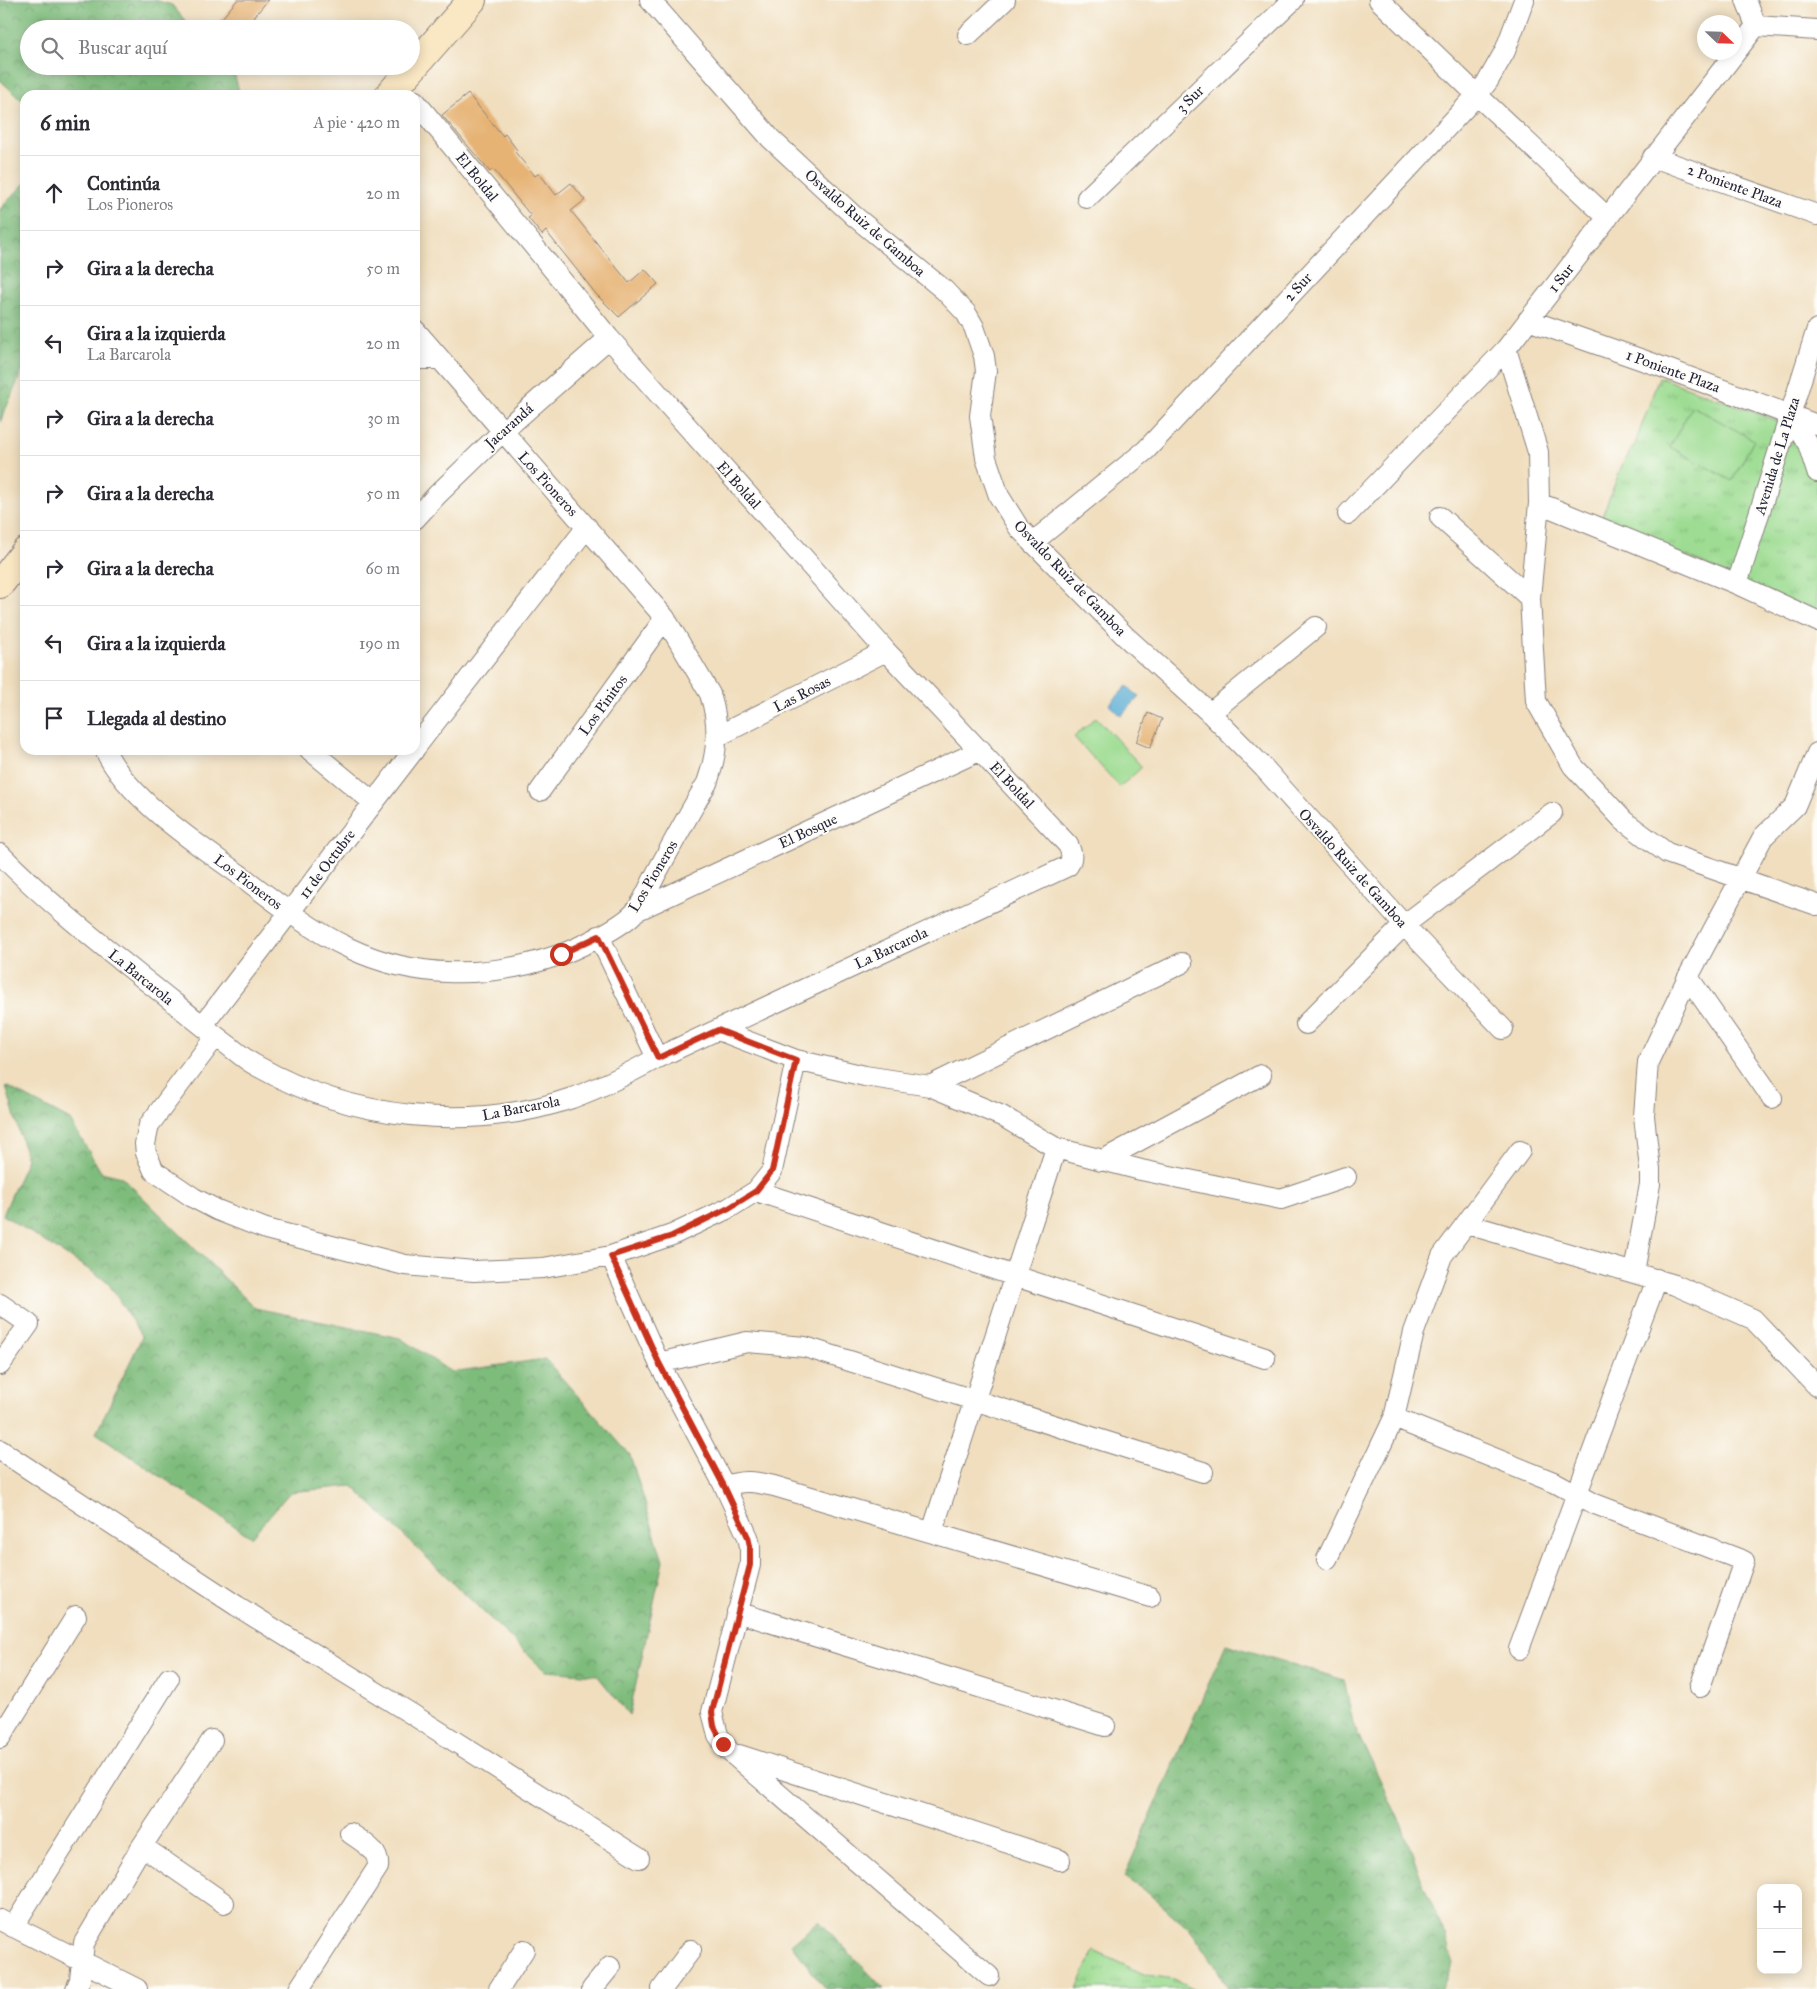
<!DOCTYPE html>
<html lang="es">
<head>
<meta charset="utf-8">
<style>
  body { margin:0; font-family:"IM FELL Great Primer",serif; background:#f2f2f3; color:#2b2b33 }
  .controls { position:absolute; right:15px; bottom:15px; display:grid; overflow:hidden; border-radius:10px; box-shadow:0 2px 12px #0003 }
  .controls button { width:45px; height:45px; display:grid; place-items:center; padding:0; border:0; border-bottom:1px solid #e1e1e2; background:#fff; color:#2b2b33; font:25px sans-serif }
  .compass { position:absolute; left:1697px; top:15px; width:45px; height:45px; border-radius:50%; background:#fff; box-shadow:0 2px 12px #0003; rotate:113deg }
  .stop { position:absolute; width:15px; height:15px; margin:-11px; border:4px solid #c8321e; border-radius:50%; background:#fff }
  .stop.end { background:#c8321e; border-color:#fff; box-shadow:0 1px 5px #0008 }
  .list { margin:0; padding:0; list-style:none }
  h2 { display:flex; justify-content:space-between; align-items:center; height:65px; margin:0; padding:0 20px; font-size:21px }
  h2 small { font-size:16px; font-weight:400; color:#7c7c81 }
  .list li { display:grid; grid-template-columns:32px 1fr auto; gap:15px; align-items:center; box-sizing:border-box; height:75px; padding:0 20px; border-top:1px solid #e1e1e2 }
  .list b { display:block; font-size:19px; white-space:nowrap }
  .list p { margin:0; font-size:16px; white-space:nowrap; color:#7c7c81 }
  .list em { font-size:16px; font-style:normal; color:#7c7c81 }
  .icon { flex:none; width:28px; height:28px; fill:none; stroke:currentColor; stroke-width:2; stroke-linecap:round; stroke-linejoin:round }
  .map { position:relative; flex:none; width:1817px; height:1989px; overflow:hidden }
  .search { position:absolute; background:#fff; box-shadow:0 2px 12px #0003; left:20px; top:20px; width:400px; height:55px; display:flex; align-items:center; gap:12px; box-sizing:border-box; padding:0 18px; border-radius:28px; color:#7c7c81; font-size:19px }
  .panel { position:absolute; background:#fff; box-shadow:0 2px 12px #0003; left:20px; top:90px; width:400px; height:665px; border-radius:15px }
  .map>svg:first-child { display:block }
  .grass { fill:url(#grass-tufts); stroke:#607f66 }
  .forest { fill:url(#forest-crowns); stroke:#506f5c }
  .garden { fill:#9ddc92; stroke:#607f66 }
  .water { fill:#57acd3; stroke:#3c6787 }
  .building { fill:#e6b374 }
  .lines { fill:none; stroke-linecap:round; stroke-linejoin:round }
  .minor-casing { stroke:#89807c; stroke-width:22 }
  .secondary-casing { stroke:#89807c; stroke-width:30 }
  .minor { stroke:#fff; stroke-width:20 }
  .secondary { stroke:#fae7c3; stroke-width:28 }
  .route { stroke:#c8321e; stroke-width:6 }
  .labels { text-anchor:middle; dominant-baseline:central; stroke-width:4; stroke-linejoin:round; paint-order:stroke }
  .street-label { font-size:15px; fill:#22223b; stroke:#fdfcf7 }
</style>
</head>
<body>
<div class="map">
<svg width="1817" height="1989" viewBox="0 0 1817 1989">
  <defs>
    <pattern id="grass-tufts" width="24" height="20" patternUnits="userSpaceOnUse" patternTransform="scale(1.25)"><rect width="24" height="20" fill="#9ddc92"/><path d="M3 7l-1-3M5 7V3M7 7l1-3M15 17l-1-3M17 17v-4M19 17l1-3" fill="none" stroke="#87bc7f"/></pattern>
    <pattern id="forest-crowns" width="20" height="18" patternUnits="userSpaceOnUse" patternTransform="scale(1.25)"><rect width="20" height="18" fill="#7ebc7c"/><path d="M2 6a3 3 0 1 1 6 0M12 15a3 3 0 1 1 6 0" fill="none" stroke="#679867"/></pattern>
  </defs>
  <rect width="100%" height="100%" fill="#fdfcf7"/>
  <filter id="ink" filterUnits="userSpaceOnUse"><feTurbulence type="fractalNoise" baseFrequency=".02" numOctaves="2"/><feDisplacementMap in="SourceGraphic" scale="10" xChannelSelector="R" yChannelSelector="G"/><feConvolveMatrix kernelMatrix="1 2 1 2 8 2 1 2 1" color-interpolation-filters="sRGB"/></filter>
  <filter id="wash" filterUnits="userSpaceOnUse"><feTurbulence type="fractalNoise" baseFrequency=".0096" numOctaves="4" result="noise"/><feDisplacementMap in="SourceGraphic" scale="20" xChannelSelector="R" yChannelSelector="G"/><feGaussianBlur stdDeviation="1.12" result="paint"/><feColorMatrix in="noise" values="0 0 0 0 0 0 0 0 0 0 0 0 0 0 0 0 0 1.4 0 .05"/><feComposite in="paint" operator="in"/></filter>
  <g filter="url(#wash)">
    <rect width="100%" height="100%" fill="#f0debe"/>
    <path class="grass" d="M 1659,377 L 1817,435 L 1817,614 L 1601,519 L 1623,463 L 1635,444 Z
      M 1094,1951 L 1146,1975 L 1174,1979 L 1194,1989 L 1077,1989 Z"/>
    <path class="forest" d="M 0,0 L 155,0 L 172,5 L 192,29 L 29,29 L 29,66 L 232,66 L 239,91 L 238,95 L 25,95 L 25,103 L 0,80 Z
      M 25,183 L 25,356 L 24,367 L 0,422 L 0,209 Z
      M 6,1086 L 70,1120 L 101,1172 L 122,1177 L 255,1308 L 400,1338 L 451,1372 L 545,1359 L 630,1455 L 663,1561 L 629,1715 L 597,1675 L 545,1671 L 352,1486 L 290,1492 L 251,1537 L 96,1433 L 142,1337 L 107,1281 L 3,1215 L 27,1159 Z
      M 1226,1644 L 1344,1680 L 1353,1723 L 1403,1828 L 1422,1881 L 1445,1935 L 1453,1964 L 1441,1989 L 1229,1989 L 1208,1954 L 1191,1931 L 1148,1893 L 1124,1877 Z
      M 819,1921 L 884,1989 L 825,1989 L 791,1944 Z"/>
    <path class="garden" d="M 1692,406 L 1754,440 L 1732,481 L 1670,447 Z
      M 1096,717 L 1142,767 L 1120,787 L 1074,737 Z"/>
    <path class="water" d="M 1127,686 L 1139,697 L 1121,716 L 1109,705 Z"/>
    <g id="blocks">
      <path class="building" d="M 237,0 L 268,0 L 254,17 L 268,29 L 213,29 Z
        M 468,94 L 503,136 L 505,134 L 517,150 L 515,152 L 535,176 L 539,173 L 556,195 L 571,183 L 585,200 L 571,211 L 629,283 L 645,269 L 658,284 L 619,317 L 596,294 L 546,231 L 542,235 L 528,218 L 531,216 L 493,169 L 490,172 L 442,115 Z
        M 1148,713 L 1162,719 L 1150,748 L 1136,742 Z"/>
    </g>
  </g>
  <g filter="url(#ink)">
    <use href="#blocks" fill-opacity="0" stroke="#89807c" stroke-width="1"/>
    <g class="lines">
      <g class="minor-casing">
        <path id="minor" d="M 650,0 L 771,139 L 854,216 L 944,290 L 966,313 L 974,327 L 984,356 L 986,371 L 980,416 L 986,458 L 999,496 L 1019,528 L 1125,636 L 1210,713 L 1264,768 L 1404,925 L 1503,1029
          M 1379,0 L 1477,95 L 1608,218
          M 1746,0 L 1756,26
          M 1756,26 L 1817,30
          M 968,35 L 1005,0
          M 1653,157 L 1817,215
          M 1087,198 L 1293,0
          M 1528,320 L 1654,364 L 1817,425
          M 1506,349 L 1538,452 L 1539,503 L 1530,598 L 1536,701 L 1573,766 L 1624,821 L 1667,853 L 1817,905
          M 415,359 L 439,359
          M 1790,414 L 1808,444 L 1817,472
          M 1539,503 L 1737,584 L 1817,621
          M 1348,514 L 1506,349 L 1756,26
          M 1440,517 L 1530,598
          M 415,519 L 437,495 L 502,432 L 609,338
          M 1032,543 L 1146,450 L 1477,95 L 1488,81 L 1505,51 L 1524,0
          M 1737,584 L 1817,329
          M 1210,713 L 1316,627
          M 718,736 L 886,651
          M 415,748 L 587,527
          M 105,750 C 127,798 197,844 240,875 C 274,901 310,930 349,948 C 414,979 488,979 556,956 C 575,950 623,927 636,911 C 644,901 650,885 656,874 C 673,843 689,813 707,783 C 718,752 720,725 710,694 L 665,618 L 415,330
          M 310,750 L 373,802
          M 540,791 L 665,618
          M 0,854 C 46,901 98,942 149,983 C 176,1004 202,1026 229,1046 C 238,1053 247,1061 257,1066 C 351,1119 469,1133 572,1098 C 602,1087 630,1073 657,1058 L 1068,866 C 1073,858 1072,853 1068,845 L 886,651 L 609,338 L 415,101
          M 636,911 L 981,750
          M 599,936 L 657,1058
          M 1688,977 L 1772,1098
          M 1306,1024 L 1404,925 L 1552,813
          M 203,1025 L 414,750
          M 718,1030 L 796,1060 L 865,1076 L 930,1086 L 1002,1116 L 1056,1148 L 1141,1170 L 1281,1199 L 1346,1177
          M 216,1036 L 149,1125 L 145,1144 L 146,1153 L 154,1171 L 194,1198 L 217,1210 L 266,1229 L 405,1265 L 474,1271 L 543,1268 L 611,1256 L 672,1235 L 729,1208 L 756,1191 L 772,1171 L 796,1060
          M 930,1086 L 1182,963
          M 1101,1161 L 1261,1075
          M 756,1191 L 1265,1358
          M 1467,1224 L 1675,1285 L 1753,1319 L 1817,1386
          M 611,1256 L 659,1363 L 725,1487 L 748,1537 L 750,1546 L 750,1565 L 712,1712 L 718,1735 L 729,1751 L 989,1976
          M 1634,1272 L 1650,1184 L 1650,1169 L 1644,1116 L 1648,1062 L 1688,977 L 1763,837 L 1795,806 L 1817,753
          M 0,1304 L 29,1324 L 0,1365
          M 659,1363 L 747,1342 L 805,1347 L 1203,1472
          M 1394,1418 L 1556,1483 L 1595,1504 L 1744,1561 L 1700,1687
          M 0,1450 L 237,1606 L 410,1713 L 639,1858
          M 725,1487 C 742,1479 756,1482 774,1486 L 1150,1597
          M 932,1532 L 1056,1148
          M 1327,1559 L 1394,1418 L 1414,1332 L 1442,1256 L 1520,1151
          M 737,1612 L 1105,1726
          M 1519,1649 L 1657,1279
          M 0,1738 L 76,1616
          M 739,1755 L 1060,1860
          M 142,1846 L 224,1903
          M 0,1920 L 137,1989
          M 13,1927 L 169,1678
          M 76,1989 L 80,1980 L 84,1943 L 142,1846 L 212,1740
          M 299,1989 L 378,1867 C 380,1850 362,1842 350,1833
          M 499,1989 L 524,1950
          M 592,1989 L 610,1967
          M 662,1989 L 691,1950"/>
      </g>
      <g class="secondary-casing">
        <path id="secondary" d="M 389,95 L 472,0
          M 0,584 L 25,552"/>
      </g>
      <use href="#minor" class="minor"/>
      <use href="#secondary" class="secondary"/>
    </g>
  </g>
  <g class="lines" filter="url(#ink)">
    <path class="route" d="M 561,954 L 599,936 L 658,1058 L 718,1030 L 796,1060 L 772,1171 L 756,1191 L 729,1208 L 672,1236 L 611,1256 L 659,1363 L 725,1488 L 748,1537 L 750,1546 L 750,1565 L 712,1712 L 714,1726 L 723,1744"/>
  </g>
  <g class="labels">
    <g class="street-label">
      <text transform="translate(1190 99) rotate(-44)">3 Sur</text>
      <text transform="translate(477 177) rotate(51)">El Boldal</text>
      <text transform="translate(1735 186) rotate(20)">2 Poniente Plaza</text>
      <text transform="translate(865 223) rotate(41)">Osvaldo Ruiz de Gamboa</text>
      <text transform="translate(1561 278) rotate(-52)">1 Sur</text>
      <text transform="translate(1298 287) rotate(-47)">2 Sur</text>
      <text transform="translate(1673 371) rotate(20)">1 Poniente Plaza</text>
      <text transform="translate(509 426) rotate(-42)">Jacarandá</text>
      <text transform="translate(1777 456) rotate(-73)">Avenida de La Plaza</text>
      <text transform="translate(548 484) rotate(48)">Los Pioneros</text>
      <text transform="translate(739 485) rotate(48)">El Boldal</text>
      <text transform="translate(1070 578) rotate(46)">Osvaldo Ruiz de Gamboa</text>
      <text transform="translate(802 694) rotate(-27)">Las Rosas</text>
      <text transform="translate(603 705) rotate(-54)">Los Pinitos</text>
      <text transform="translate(1012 785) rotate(47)">El Boldal</text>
      <text transform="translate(808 831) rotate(-25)">El Bosque</text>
      <text transform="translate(327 864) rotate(-53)">11 de Octubre</text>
      <text transform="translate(1353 868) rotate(48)">Osvaldo Ruiz de Gamboa</text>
      <text transform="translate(653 876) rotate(-59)">Los Pioneros</text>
      <text transform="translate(248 882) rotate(37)">Los Pioneros</text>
      <text transform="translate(891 948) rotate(-25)">La Barcarola</text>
      <text transform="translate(141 977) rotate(39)">La Barcarola</text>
      <text transform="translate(521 1108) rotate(-11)">La Barcarola</text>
    </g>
  </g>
</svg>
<div class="controls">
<button>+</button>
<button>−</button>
</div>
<svg class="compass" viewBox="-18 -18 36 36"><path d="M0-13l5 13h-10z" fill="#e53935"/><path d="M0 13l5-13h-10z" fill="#7c7c81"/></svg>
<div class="stop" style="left:561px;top:954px"></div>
<div class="stop end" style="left:723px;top:1744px"></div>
<div class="search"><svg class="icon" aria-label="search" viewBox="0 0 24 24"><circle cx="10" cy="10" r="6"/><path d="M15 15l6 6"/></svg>Buscar aquí</div>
<section class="panel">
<h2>6 min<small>A pie · 420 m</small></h2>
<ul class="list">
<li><svg class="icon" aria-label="ahead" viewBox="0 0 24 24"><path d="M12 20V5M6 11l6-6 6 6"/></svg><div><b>Continúa</b><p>Los Pioneros</p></div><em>20 m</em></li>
<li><svg class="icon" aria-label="right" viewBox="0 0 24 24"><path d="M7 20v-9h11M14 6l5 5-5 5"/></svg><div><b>Gira a la derecha</b></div><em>50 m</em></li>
<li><svg class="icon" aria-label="left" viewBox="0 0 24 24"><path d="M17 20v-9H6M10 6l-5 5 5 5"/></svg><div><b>Gira a la izquierda</b><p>La Barcarola</p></div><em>20 m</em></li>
<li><svg class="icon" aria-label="right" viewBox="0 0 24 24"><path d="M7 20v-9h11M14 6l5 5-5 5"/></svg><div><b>Gira a la derecha</b></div><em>30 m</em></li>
<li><svg class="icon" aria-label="right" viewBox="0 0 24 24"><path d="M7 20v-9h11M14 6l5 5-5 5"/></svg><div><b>Gira a la derecha</b></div><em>50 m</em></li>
<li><svg class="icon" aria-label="right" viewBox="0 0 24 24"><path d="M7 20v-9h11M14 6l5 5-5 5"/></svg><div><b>Gira a la derecha</b></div><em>60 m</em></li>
<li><svg class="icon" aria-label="left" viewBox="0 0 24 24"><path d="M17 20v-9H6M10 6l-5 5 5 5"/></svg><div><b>Gira a la izquierda</b></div><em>190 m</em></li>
<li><svg class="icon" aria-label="arrive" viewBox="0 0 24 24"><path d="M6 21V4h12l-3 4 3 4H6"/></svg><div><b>Llegada al destino</b></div></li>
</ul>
</section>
</div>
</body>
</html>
